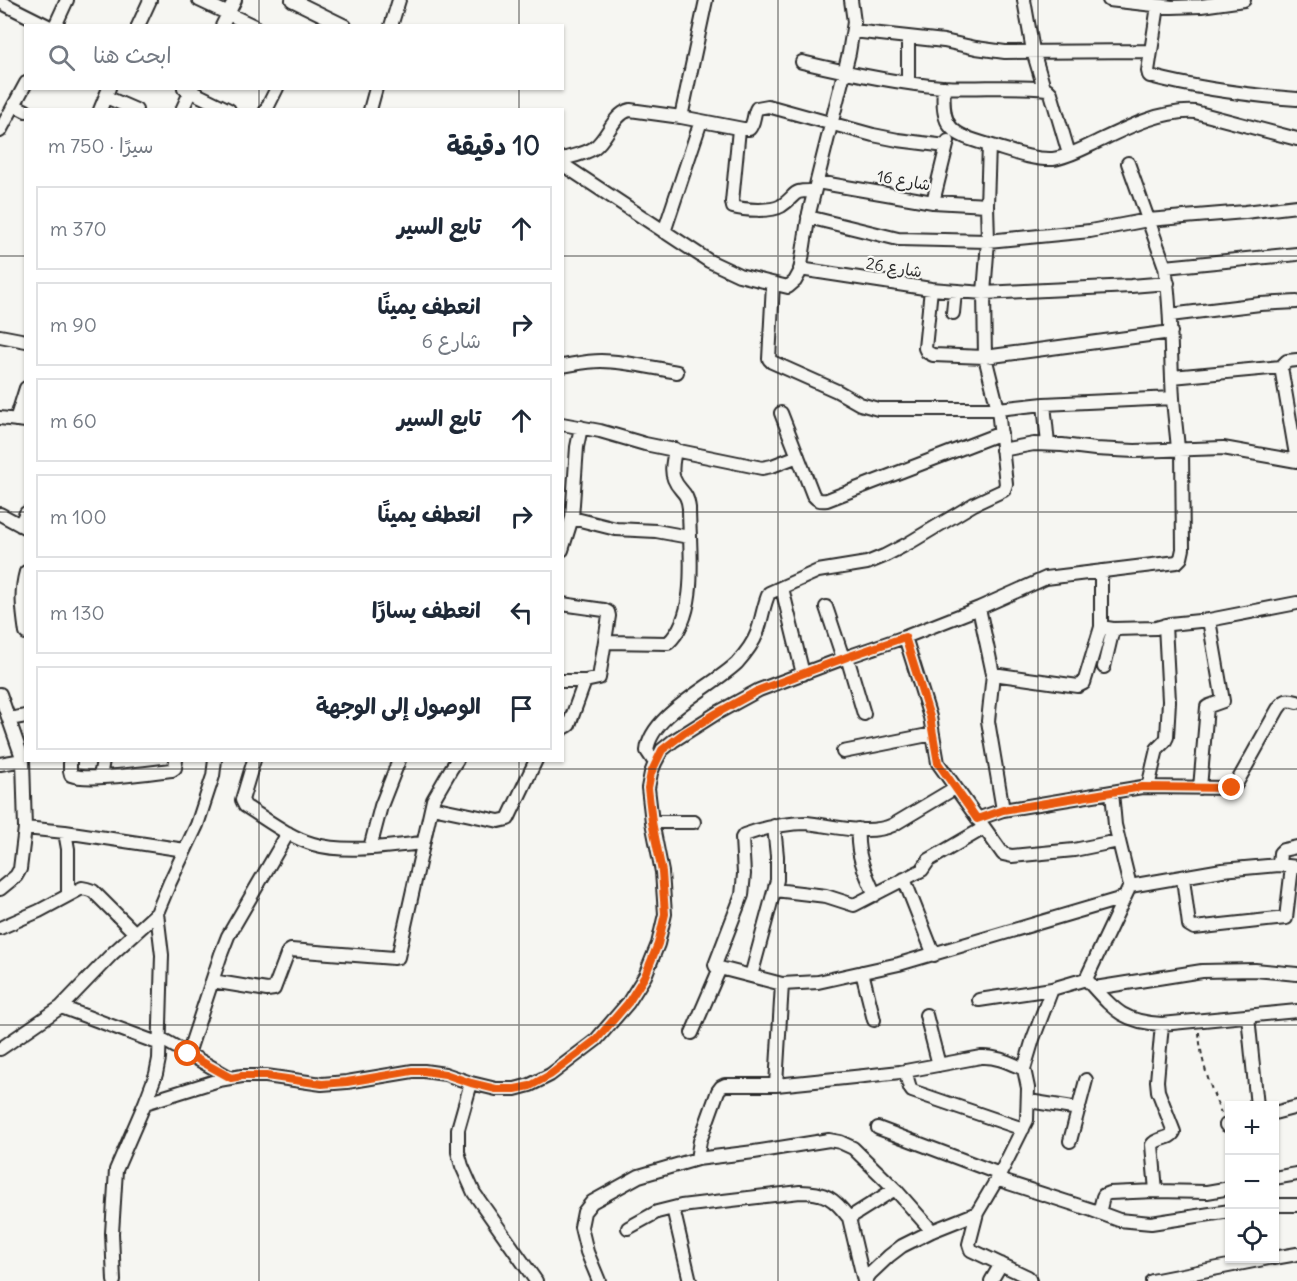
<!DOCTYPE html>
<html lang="ar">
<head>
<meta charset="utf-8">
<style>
  body { margin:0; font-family:Delius,"Playpen Sans Arabic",sans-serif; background:#f2f2f3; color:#1f2937; direction:rtl }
  .controls { position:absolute; right:18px; bottom:18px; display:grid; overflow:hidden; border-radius:0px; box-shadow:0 2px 4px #0004 }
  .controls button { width:54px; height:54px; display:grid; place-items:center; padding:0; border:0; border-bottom:2px solid #e0e1e3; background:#fff; color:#1f2937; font:30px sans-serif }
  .stop { position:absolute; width:18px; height:18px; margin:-14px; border:4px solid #ea580c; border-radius:50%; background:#fff }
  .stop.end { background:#ea580c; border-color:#fff; box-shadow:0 2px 6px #0008 }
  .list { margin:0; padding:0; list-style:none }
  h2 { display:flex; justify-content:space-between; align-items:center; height:78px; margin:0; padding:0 24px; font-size:26px }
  h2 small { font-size:20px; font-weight:400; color:#747a83 }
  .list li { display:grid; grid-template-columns:39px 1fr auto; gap:18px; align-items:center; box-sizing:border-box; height:84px; margin:0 12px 12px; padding:0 12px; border:2px solid #e0e1e3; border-radius:0px }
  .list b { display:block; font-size:22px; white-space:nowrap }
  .list p { margin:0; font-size:20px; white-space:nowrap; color:#747a83 }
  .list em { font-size:20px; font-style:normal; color:#747a83 }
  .icon { flex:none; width:33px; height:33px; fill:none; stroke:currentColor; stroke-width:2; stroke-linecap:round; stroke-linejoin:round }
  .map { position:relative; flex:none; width:1297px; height:1281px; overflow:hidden; direction:ltr }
  .search { position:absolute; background:#fff; box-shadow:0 2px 4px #0004; left:24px; top:24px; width:540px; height:66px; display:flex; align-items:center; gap:15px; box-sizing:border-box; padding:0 21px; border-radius:0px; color:#747a83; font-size:22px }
  .panel { position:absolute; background:#fff; box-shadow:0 2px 4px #0004; left:24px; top:108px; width:540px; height:654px; border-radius:0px; direction:rtl }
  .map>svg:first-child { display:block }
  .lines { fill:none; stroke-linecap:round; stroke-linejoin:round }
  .minor-casing { stroke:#2b2b2b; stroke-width:16 }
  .path { stroke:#2b2b2b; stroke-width:2; stroke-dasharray:4.5 4.5; stroke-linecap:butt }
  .minor { stroke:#f6f6f2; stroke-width:12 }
  .route { stroke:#ea580c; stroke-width:8 }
  .grid { fill:none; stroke:#2b2b2b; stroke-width:1.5; stroke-opacity:0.55 }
  .labels { text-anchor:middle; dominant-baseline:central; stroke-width:4.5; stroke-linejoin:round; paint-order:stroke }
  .street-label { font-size:16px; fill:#2b2b2b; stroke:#f6f6f2 }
</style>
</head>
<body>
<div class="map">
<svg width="1297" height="1281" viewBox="0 0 1297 1281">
  <rect width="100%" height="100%" fill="#f6f6f2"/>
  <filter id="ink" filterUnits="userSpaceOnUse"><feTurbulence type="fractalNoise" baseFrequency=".0167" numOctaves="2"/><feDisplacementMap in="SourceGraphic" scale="12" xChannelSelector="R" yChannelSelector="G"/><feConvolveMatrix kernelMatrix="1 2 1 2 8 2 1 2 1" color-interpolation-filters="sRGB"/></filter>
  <g filter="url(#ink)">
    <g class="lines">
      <g class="minor-casing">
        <path id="minor" d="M 199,0 L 254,26
          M 292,0 L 345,26
          M 1024,0 L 1033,51 L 1044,88
          M 1109,0 L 1172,7 L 1201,6 L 1244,0
          M 0,2 L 48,26
          M 1158,6 L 1148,71 L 1149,75 L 1150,76 C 1199,89 1246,95 1297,99
          M 55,26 L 67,0
          M 138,26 L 150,0
          M 222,26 L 235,0
          M 391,26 L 399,0
          M 853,31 L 908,37 L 908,83
          M 908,37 L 944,41 L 976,48 L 1005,52 L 1151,51
          M 802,62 C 848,73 895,83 942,87 C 977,89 1013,85 1047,89 L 1051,93 L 1069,154
          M 944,87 C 941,129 951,134 989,145
          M 184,88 L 229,110
          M 106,97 L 136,110
          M 14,105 L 26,111
          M 100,110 L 109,88
          M 182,110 L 192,88
          M 266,110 L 277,88
          M 370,110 L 376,88
          M 681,117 L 706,0
          M 739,129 L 732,202 L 733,207 C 744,210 771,212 781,206 C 798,195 790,190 814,191
          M 0,131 L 26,83
          M 562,159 C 573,156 585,154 594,148 C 608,138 613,114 630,110 L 681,117 L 743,129 L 749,129 C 755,123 753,114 757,108 L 768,106 L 873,135 L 898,140 L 946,146
          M 1128,163 L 1165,267 C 1172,310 1170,354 1173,398 C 1174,415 1177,433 1178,450
          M 562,164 L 709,261 L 739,275 L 788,287 L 795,281 L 800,272 L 809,213 L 849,53 L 854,22 L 851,0
          M 817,182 L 933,202 L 987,205
          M 933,202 L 948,141
          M 808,217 L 898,239 L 988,241 L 1090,231 L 1148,220 L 1245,212 L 1297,206
          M 664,232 L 701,121
          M 1165,267 L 1297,254
          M 800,269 L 931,289 L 984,293 L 1131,286 L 1168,283
          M 773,284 L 769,359 L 772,362 L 837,391 L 860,404 L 878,409 L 998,409 L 1044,404 L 1173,398
          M 931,289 L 925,348 L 927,352 L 933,355 L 985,357 L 1171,332
          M 953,313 L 955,292
          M 1170,315 L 1260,304 L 1297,302
          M 0,336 L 26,341
          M 562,366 C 575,364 588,361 601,361 C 626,361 652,368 677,372
          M 1281,367 L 1287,361 L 1297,360
          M 1172,377 L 1281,367 L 1297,461
          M 1044,404 L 1048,444
          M 781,413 L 813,495 C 817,500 820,501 827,500 L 1001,433
          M 0,418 L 26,421
          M 16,420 L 26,388
          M 562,424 L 600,431 L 645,444 L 762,468 L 772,466 L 798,456
          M 1002,450 L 1034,444 L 1062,445 L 1095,449 L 1135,451 L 1223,448 L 1297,461
          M 0,514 L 26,528
          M 572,518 L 616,529 L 656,531 L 689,537
          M 20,525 L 26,513
          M 562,550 L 572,518 L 577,447 L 581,427
          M 26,572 C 20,593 23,612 26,633
          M 782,588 L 803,674
          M 562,604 L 604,610 L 608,612 L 609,616 L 599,678 L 585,681 L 562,681
          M 826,607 L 843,658
          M 979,608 L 993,674 L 988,721 L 1003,810
          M 1101,627 L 1113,629 L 1156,628 L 1170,624 L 1209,620 L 1297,603
          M 905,637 L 930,717 L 938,763 L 1003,854 L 1012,856 L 1074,850 L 1118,841
          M 605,642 L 668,643 C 700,614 689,547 689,508 C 687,490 679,492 674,479 C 670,470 674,458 675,449
          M 847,657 L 864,714
          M 1104,667 L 1113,629
          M 993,674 L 1078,686 L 1084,683 L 1101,627 L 1101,571
          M 0,694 L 23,760 L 25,828 L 20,869 L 16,876 L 0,889
          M 9,719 L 26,716
          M 562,729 L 569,725 L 585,681
          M 843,752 L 933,734
          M 70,760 L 70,771 L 71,775 C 88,782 151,772 172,770 L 175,768 L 176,760
          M 254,760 L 242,800 L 245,806 C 266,819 289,837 313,844 C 347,854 389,846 423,843
          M 655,763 L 647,751 C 650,715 712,687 737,663 C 745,654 753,644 757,633 C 762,620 763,606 769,593 L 818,571 L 867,563 L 884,556 L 909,543 L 974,504 L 1004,490 L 1006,484 L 998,409 L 985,357 L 984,293 L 988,241 L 987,205 L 989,145 C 1010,151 1032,160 1053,159 C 1068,157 1084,148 1097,142 C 1126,128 1161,110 1195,112 L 1297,139
          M 0,764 L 23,760
          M 100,777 L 103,760
          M 1148,787 L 1157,749 L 1165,741 L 1167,737 L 1169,701 L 1165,625
          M 955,788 L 893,825 C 869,836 833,826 807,823 C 785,823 764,828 744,835 L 742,838 L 744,874 L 742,895 L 715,965 L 716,967 L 782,984 L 818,982 L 899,964 L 1123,898
          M 1200,788 L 1207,707 L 1209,706 L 1223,701 L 1209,620
          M 432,807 L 499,821 L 508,819 L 536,760
          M 977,819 L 1003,810 L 1142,787 L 1232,788 L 1235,786 L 1278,709 C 1284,700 1287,699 1297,702
          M 652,822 L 694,822
          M 25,828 L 65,832 L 185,850
          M 858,829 C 856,854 865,873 875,895
          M 65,832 L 68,849 L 68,895
          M 370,848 L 381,806 L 399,760
          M 1279,865 L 1280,853 L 1283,850 L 1297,847
          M 1183,878 L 1189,925 L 1194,928 L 1286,918 L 1292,867
          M 904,879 L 934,955
          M 1130,886 L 1222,870 L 1279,865 L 1297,867
          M 775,890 L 826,896 L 854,905 L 922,870 L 929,860 L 984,828
          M 0,928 L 39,911 L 82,888 L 87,889 L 93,891 L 135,933
          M 862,972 L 874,1020
          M 751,976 L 777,880 L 777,856 L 774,826
          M 1086,979 L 1130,886 L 1115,825 L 1112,792
          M 212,981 L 267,990 L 274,989 L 288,952 L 291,950 L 394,958 L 398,957 L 433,800 L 451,769 L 457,760
          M 1095,988 L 1202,971 L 1255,970 L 1297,974
          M 979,1000 L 1052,989 L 1086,979 C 1112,1007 1120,1022 1162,1024 L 1297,1011
          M 61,1007 L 160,1044
          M 926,1015 L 939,1065
          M 1248,1016 L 1257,1106
          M 692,1033 L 720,968
          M 160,1038 L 231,1078
          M 0,1049 L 61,1007 L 112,954 L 157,913 L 170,882 L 197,825 L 213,776 L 215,760
          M 188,1054 L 221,954 L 228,936 L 288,833
          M 905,1071 L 910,1088 L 912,1091 L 1023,1129
          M 471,1083 L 458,1129 L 458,1152 L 462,1166 L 474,1193 L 536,1281
          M 776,1085 L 782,984
          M 1029,1101 L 1079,1109
          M 145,1103 L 219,1080 L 242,1076 L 266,1076 L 322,1084 L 347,1082 L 413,1071 L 424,1071 L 445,1074 L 471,1083 L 496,1089 L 515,1089 L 530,1085 L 550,1075 L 596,1040 L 628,1003 L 645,976 L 658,944 L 665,914 L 662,872 L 652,822 L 648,788 L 651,773 L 655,763 L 662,750 L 673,741 L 717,713 L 759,690 L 847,657 L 905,637 L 979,608 L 1046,578 L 1177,562 L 1181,558 L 1183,549 L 1182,449
          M 1274,1113 L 1297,1107
          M 1226,1125 L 1230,1126
          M 878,1128 L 1000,1174
          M 1070,1141 L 1086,1080
          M 697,1159 L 700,1141 L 718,1091 L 721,1087 L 725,1085 L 776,1085 L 864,1076 L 900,1072 L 981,1057 C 997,1056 1010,1063 1024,1069
          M 1274,1178 L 1297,1174
          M 996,1179 L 1092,1210 L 1119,1220 L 1151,1223 L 1230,1211
          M 1156,1191 L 1152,1145 C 1157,1137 1170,1140 1174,1132 L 1158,1091 L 1157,1081 L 1162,1024
          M 1274,1205 L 1297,1205
          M 673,1208 L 690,1281
          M 977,1213 L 969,1244 L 971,1250 L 1028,1277 L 1030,1281
          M 1099,1213 L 1103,1197 L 1104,1195 L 1109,1193 L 1156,1191 L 1207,1192 L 1230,1188
          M 849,1218 L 895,1189
          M 628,1228 L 657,1212 L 681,1206 L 800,1192 C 825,1192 834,1198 849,1218 L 864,1281
          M 1274,1258 L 1297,1254
          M 114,1281 L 112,1233 L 116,1170 L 145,1103 L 156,1074 L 159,1059 L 162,955 L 157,913
          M 599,1281 L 587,1252 L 581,1227 L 584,1212 L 592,1202 L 639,1176 L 697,1159 L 754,1152 L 829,1140 L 840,1142 L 853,1148 L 895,1189 L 932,1231
          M 865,1281 L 870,1274 L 889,1256 L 902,1246 L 932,1231 L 977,1213 L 1000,1174 L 1027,1120 L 1028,1088 L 1024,1069 L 1033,1039 L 1052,989
          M 991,1281 L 1001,1264
          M 1152,1281 L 1269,1258"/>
      </g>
      <path class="path" d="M 1199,1032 C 1201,1064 1210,1085 1221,1113"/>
      <use href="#minor" class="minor"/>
    </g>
  </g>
  <g class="lines" filter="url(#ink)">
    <path class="route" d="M 188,1054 L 231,1078 L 242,1076 L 266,1076 L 322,1084 L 347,1082 L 412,1071 L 424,1071 L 445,1074 L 471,1083 L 496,1089 L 515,1089 L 530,1086 L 550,1075 L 596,1040 L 628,1003 L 645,976 L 658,944 L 665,914 L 662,872 L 652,822 L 648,788 L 651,773 L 662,750 L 684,733 L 717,713 L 759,690 L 847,657 L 905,637 L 930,717 L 938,763 L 977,819 L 1003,810 L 1142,787 L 1232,788"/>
  </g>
  <path class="grid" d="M 259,0 L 259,26M 519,0 L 519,26M 778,0 L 778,1281M 1038,0 L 1038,1281M 259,88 L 259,110M 519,88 L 519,110M 0,256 L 26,256M 562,256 L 1297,256M 0,512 L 26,512M 562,512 L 1297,512M 259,760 L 259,1281M 519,760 L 519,1281M 0,769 L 1297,769M 0,1025 L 1297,1025"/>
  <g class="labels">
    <g class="street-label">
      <text transform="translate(904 180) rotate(10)">شارع 16</text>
      <text transform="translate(894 267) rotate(9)">شارع 26</text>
    </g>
  </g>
</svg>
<div class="controls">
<button>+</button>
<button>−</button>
<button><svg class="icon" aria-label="locate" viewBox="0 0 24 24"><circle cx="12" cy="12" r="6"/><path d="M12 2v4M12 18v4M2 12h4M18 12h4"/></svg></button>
</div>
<div class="stop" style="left:188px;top:1054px"></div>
<div class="stop end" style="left:1232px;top:788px"></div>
<div class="search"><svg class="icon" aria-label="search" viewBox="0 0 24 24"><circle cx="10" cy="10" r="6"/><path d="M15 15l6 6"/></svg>ابحث هنا</div>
<section class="panel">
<h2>10 دقيقة<small>سيرًا · 750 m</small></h2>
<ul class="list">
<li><svg class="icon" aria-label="ahead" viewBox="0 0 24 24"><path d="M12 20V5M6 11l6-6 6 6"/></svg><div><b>تابع السير</b></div><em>370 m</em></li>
<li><svg class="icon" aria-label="right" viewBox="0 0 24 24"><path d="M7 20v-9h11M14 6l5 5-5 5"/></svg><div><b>انعطف يمينًا</b><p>شارع 6</p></div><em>90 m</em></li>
<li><svg class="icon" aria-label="ahead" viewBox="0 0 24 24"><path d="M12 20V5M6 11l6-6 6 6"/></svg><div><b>تابع السير</b></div><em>60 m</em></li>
<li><svg class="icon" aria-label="right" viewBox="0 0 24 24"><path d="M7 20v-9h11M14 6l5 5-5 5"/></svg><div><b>انعطف يمينًا</b></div><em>100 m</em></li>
<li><svg class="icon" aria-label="left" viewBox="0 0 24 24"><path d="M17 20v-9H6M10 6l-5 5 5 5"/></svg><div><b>انعطف يسارًا</b></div><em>130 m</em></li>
<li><svg class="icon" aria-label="arrive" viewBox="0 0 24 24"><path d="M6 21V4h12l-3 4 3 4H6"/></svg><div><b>الوصول إلى الوجهة</b></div></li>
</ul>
</section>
</div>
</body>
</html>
